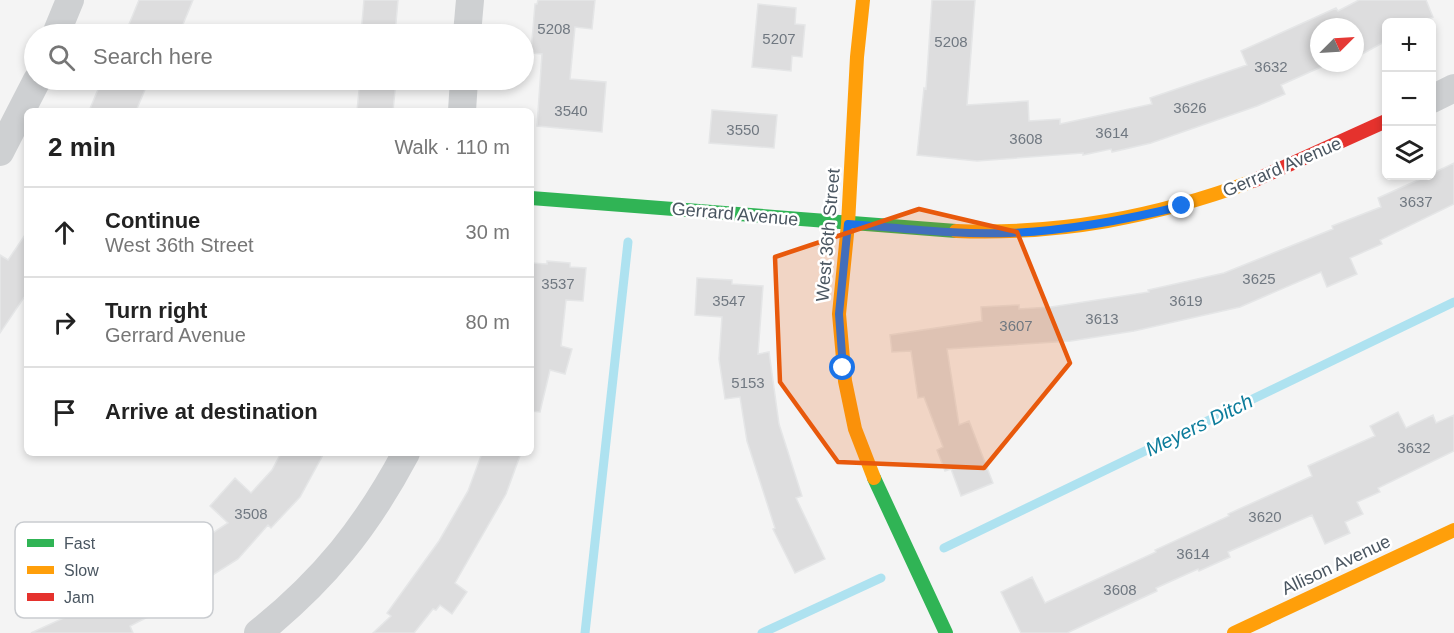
<!DOCTYPE html>
<html lang="en">
<head>
<meta charset="utf-8">
<style>
  body { margin:0; font-family:Helvetica,sans-serif; background:#f6f6f6; color:#222 }
  .controls { position:absolute; right:18px; top:18px; display:grid; overflow:hidden; border-radius:9px; box-shadow:0 3px 9px #0003 }
  .controls button { width:54px; height:54px; display:grid; place-items:center; padding:0; border:0; border-bottom:2px solid #e0e0e0; background:#fff; color:#222; font:30px sans-serif }
  .compass { position:absolute; left:1310px; top:18px; width:54px; height:54px; border-radius:50%; background:#fff; box-shadow:0 3px 9px #0003; rotate:66deg }
  .stop { position:absolute; width:18px; height:18px; margin:-14px; border:4px solid #1a73e8; border-radius:50%; background:#fff }
  .stop.end { background:#1a73e8; border-color:#fff; box-shadow:0 2px 6px #0008 }
  .list { margin:0; padding:0; list-style:none }
  h2 { display:flex; justify-content:space-between; align-items:center; height:78px; margin:0; padding:0 24px; font-size:26px }
  h2 small { font-size:20px; font-weight:400; color:#767676 }
  .list li { display:grid; grid-template-columns:39px 1fr auto; gap:18px; align-items:center; box-sizing:border-box; height:90px; padding:0 24px; border-top:2px solid #e0e0e0 }
  .list b { display:block; font-size:22px; white-space:nowrap }
  .list p { margin:0; font-size:20px; white-space:nowrap; color:#767676 }
  .list em { font-size:20px; font-style:normal; color:#767676 }
  .icon { flex:none; width:33px; height:33px; fill:none; stroke:currentColor; stroke-width:2; stroke-linecap:round; stroke-linejoin:round }
  .map { position:relative; flex:none; width:1454px; height:633px; overflow:hidden }
  .search { position:absolute; background:#fff; box-shadow:0 3px 9px #0003; left:24px; top:24px; width:510px; height:66px; display:flex; align-items:center; gap:15px; box-sizing:border-box; padding:0 21px; border-radius:33px; color:#767676; font-size:22px }
  .panel { position:absolute; background:#fff; box-shadow:0 3px 9px #0003; left:24px; top:108px; width:510px; height:348px; border-radius:9px }
  .map>svg:first-child { display:block }
  .lines { fill:none; stroke-linecap:round; stroke-linejoin:round }
  .stream { stroke:#aee2f0; stroke-width:9 }
  .building { fill:#ddddde; stroke:#e5e6e7; stroke-width:1.5 }
  .street { stroke:#ced0d2; stroke-width:28 }
  .fast { stroke:#30b455; stroke-width:14 }
  .slow { stroke:#ff9f0a; stroke-width:14 }
  .jam { stroke:#e5322d; stroke-width:14 }
  .route { stroke:#1a73e8; stroke-width:8 }
  .marked { fill:#e8590c; fill-opacity:0.2; stroke:#e8590c; stroke-width:4.5; stroke-linejoin:round }
  .labels { text-anchor:middle; dominant-baseline:central; stroke-width:5; stroke-linejoin:round; paint-order:stroke }
  .number-label { font-size:15px; fill:#707881 }
  .street-label { font-size:18px; fill:#4a5661; stroke:#fff }
  .water-label { font-size:20px; font-style:italic; fill:#0c7c9b; stroke:#fff }
  .key { fill:#fff; stroke:#c9ccd0; stroke-width:1.5 }
  .key-label { font-size:16px; fill:#4a5661 }
</style>
</head>
<body>
<div class="map">
<svg width="1454" height="633" viewBox="0 0 1454 633">
  <rect width="100%" height="100%" fill="#f4f4f4"/>
  <g class="lines">
    <path class="stream" d="M 944,548 L 1454,302
      M 585,633 L 628,242
      M 762,633 L 881,578"/>
  </g>
  <path class="building" d="M 139,0 L 193,0 L 179,34 L 125,34 Z
    M 364,0 L 398,0 L 395,34 L 361,34 Z
    M 538,0 L 595,0 L 592,29 L 575,27 L 570,79 L 606,82 L 602,132 L 537,126 L 542,54 L 531,53 L 535,4 L 537,4 Z
    M 932,0 L 975,0 L 967,105 L 1028,101 L 1029,121 L 1060,119 L 1060,124 L 1152,104 L 1150,98 L 1247,65 L 1241,51 L 1336,8 L 1338,11 L 1359,0 L 1426,0 L 1433,17 L 1422,22 L 1386,22 L 1386,41 L 1355,58 L 1355,27 L 1319,27 L 1319,63 L 1330,63 L 1281,85 L 1285,94 L 1257,106 L 1151,143 L 1112,152 L 1111,149 L 1083,155 L 1083,153 L 977,161 L 917,155 L 924,88 L 926,89 Z
    M 758,4 L 796,8 L 795,24 L 805,25 L 802,57 L 792,56 L 791,71 L 752,67 Z
    M 102,80 L 149,80 L 136,111 L 89,111 Z
    M 360,80 L 396,80 L 393,111 L 357,111 Z
    M 712,110 L 777,115 L 774,148 L 709,143 Z
    M 1454,163 L 1454,204 L 1380,240 L 1382,244 L 1350,258 L 1357,274 L 1327,287 L 1321,272 L 1240,307 L 1134,331 L 1071,341 L 947,349 L 959,425 L 969,421 L 993,483 L 961,496 L 951,469 L 945,471 L 937,450 L 943,447 L 924,397 L 918,398 L 911,351 L 892,352 L 890,335 L 982,321 L 981,307 L 1019,305 L 1019,309 L 1051,307 L 1149,292 L 1148,290 L 1224,273 L 1333,229 L 1332,226 L 1381,207 L 1378,198 L 1427,176 L 1431,176 L 1431,174 Z
    M 27,232 L 27,293 L 0,333 L 0,255 L 8,260 Z
    M 547,261 L 570,263 L 570,267 L 586,268 L 583,301 L 566,300 L 561,346 L 572,349 L 565,374 L 550,370 L 540,412 L 531,411 L 531,263 L 547,264 Z
    M 697,278 L 732,280 L 732,284 L 763,286 L 758,354 L 769,352 L 779,424 L 802,496 L 796,498 L 825,559 L 795,573 L 773,529 L 775,528 L 747,441 L 740,397 L 725,399 L 719,359 L 722,317 L 695,315 Z
    M 1398,412 L 1406,428 L 1433,415 L 1436,423 L 1454,415 L 1454,451 L 1378,488 L 1380,492 L 1357,502 L 1363,514 L 1345,522 L 1350,533 L 1325,544 L 1312,515 L 1228,552 L 1230,557 L 1199,571 L 1198,569 L 1156,588 L 1157,591 L 1067,633 L 1021,633 L 1001,592 L 1032,577 L 1045,603 L 1156,552 L 1155,550 L 1229,516 L 1228,514 L 1312,476 L 1308,466 L 1375,436 L 1370,426 Z
    M 281,453 L 324,453 L 300,497 L 271,528 L 268,525 L 238,559 L 203,581 L 205,584 L 177,602 L 130,626 L 133,633 L 31,633 L 79,611 L 78,609 L 83,606 L 77,592 L 101,580 L 108,594 L 152,573 L 147,564 L 173,546 L 179,555 L 228,523 L 210,506 L 235,478 L 251,493 L 272,470 Z
    M 482,453 L 521,453 L 506,494 L 455,583 L 467,592 L 452,614 L 440,605 L 436,610 L 433,609 L 414,633 L 373,633 L 391,616 L 387,613 L 439,541 L 468,491 Z"/>
  <g class="lines">
    <path class="street" d="M 56,34 L 70,0
      M 467,34 L 470,0
      M 1432,99 L 1454,88
      M 462,111 L 464,80
      M 0,152 L 37,80
      M 258,633 C 324,580 366,528 406,453"/>
    <path class="fast" d="M 531,198 L 956,231
      M 874,478 L 946,633"/>
    <path class="slow" d="M 863,0 L 857,57 L 848,224 L 839,314 L 845,381 L 855,429 L 874,478
      M 956,231 C 1061,235 1155,217 1253,181
      M 1234,633 L 1454,530"/>
    <path class="jam" d="M 1253,181 L 1386,121"/>
  </g>
  <g class="lines">
    <path class="route" d="M 843,368 L 839,314 L 848,224 C 901,228 955,235 1009,233 C 1068,231 1125,220 1182,206"/>
  </g>
  <path class="marked" d="M 919,209 L 1017,232 L 1070,363 L 984,468 L 838,462 L 780,382 L 775,257 Z"/>
  <g class="labels">
    <g class="number-label">
      <text x="554" y="28">5208</text>
      <text x="779" y="38">5207</text>
      <text x="951" y="41">5208</text>
      <text x="1271" y="66">3632</text>
      <text x="1190" y="107">3626</text>
      <text x="571" y="110">3540</text>
      <text x="743" y="129">3550</text>
      <text x="1112" y="132">3614</text>
      <text x="1026" y="138">3608</text>
      <text x="1416" y="201">3637</text>
      <text x="1259" y="278">3625</text>
      <text x="558" y="283">3537</text>
      <text x="729" y="300">3547</text>
      <text x="1186" y="300">3619</text>
      <text x="1102" y="318">3613</text>
      <text x="1016" y="325">3607</text>
      <text x="748" y="382">5153</text>
      <text x="1414" y="447">3632</text>
      <text x="251" y="513">3508</text>
      <text x="1265" y="516">3620</text>
      <text x="1193" y="553">3614</text>
      <text x="1120" y="589">3608</text>
    </g>
    <g class="street-label">
      <text transform="translate(1282 167) rotate(-23)">Gerrard Avenue</text>
      <text transform="translate(735 214) rotate(5)">Gerrard Avenue</text>
      <text transform="translate(828 235) rotate(-85)">West 36th Street</text>
      <text transform="translate(1336 565) rotate(-25)">Allison Avenue</text>
    </g>
    <g class="water-label">
      <text transform="translate(1199 425) rotate(-26)">Meyers Ditch</text>
    </g>
  </g>
  <rect x="15" y="522" width="198" height="96" rx="9" class="key"/>
  <rect x="27" y="539" width="27" height="8" fill="#30b455"/>
  <rect x="27" y="566" width="27" height="8" fill="#ff9f0a"/>
  <rect x="27" y="593" width="27" height="8" fill="#e5322d"/>
  <g class="key-label">
    <text x="64" y="549">Fast</text>
    <text x="64" y="576">Slow</text>
    <text x="64" y="603">Jam</text>
  </g>
</svg>
<div class="controls">
<button>+</button>
<button>−</button>
<button><svg class="icon" aria-label="layers" viewBox="0 0 24 24"><path d="M12 4l9 5-9 5-9-5zM3 14l9 5 9-5"/></svg></button>
</div>
<svg class="compass" viewBox="-18 -18 36 36"><path d="M0-13l5 13h-10z" fill="#e53935"/><path d="M0 13l5-13h-10z" fill="#767676"/></svg>
<div class="stop" style="left:843px;top:368px"></div>
<div class="stop end" style="left:1182px;top:206px"></div>
<div class="search"><svg class="icon" aria-label="search" viewBox="0 0 24 24"><circle cx="10" cy="10" r="6"/><path d="M15 15l6 6"/></svg>Search here</div>
<section class="panel">
<h2>2 min<small>Walk · 110 m</small></h2>
<ul class="list">
<li><svg class="icon" aria-label="ahead" viewBox="0 0 24 24"><path d="M12 20V5M6 11l6-6 6 6"/></svg><div><b>Continue</b><p>West 36th Street</p></div><em>30 m</em></li>
<li><svg class="icon" aria-label="right" viewBox="0 0 24 24"><path d="M7 20v-9h11M14 6l5 5-5 5"/></svg><div><b>Turn right</b><p>Gerrard Avenue</p></div><em>80 m</em></li>
<li><svg class="icon" aria-label="arrive" viewBox="0 0 24 24"><path d="M6 21V4h12l-3 4 3 4H6"/></svg><div><b>Arrive at destination</b></div></li>
</ul>
</section>
</div>
</body>
</html>
